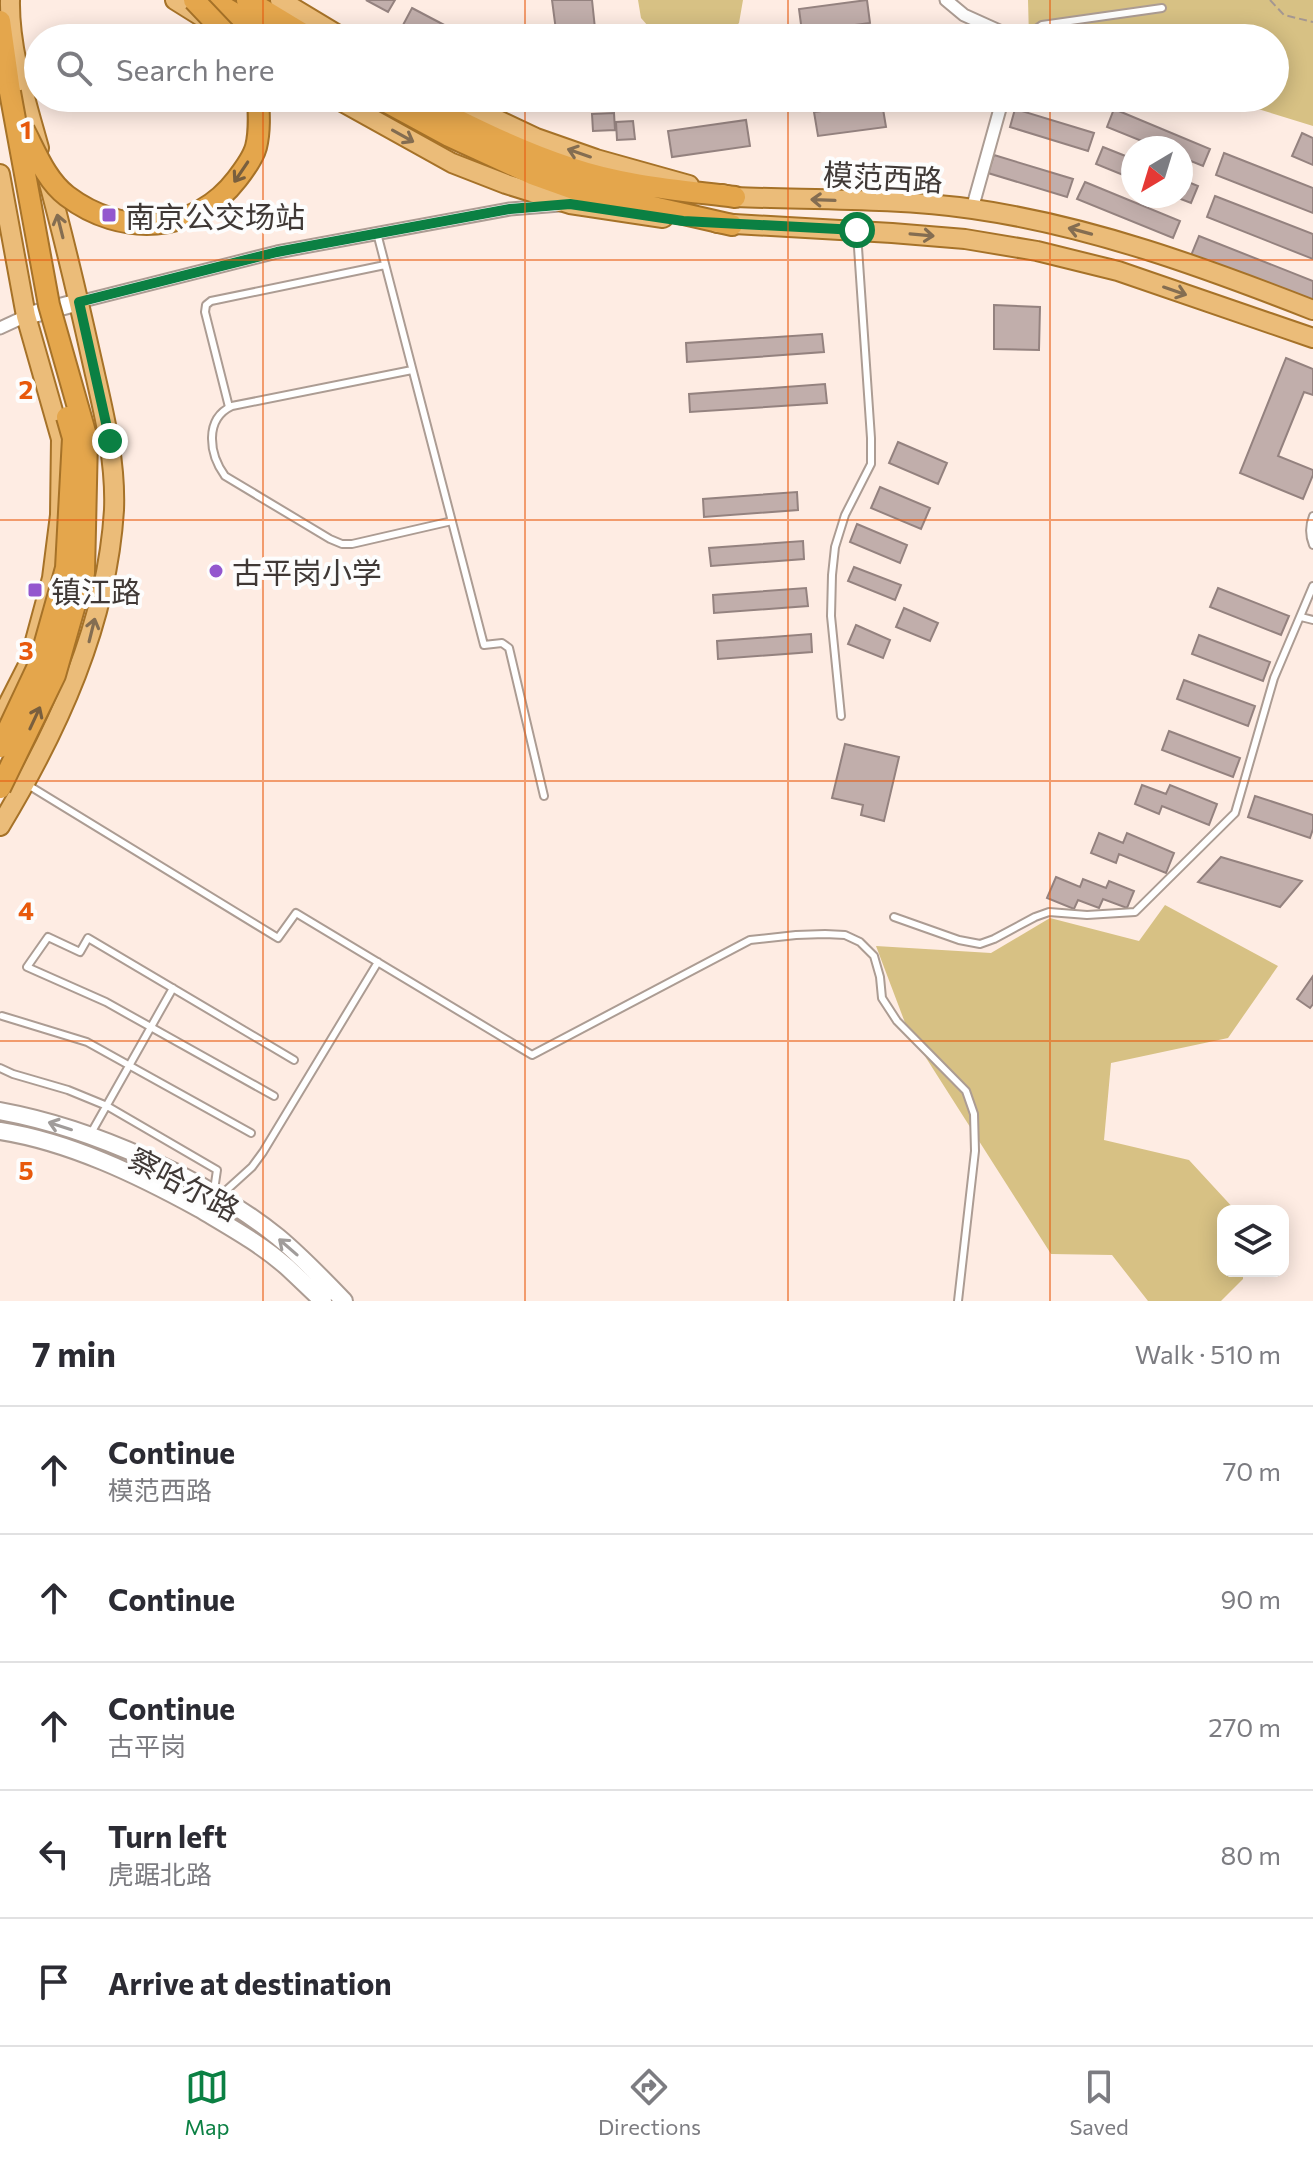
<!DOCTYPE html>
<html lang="en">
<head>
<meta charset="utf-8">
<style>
  body { margin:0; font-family:Commissioner,"Noto Sans SC",sans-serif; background:#f7f7f7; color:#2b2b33 }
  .controls { position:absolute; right:24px; bottom:24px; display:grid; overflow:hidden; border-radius:16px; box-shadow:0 4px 20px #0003 }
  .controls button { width:72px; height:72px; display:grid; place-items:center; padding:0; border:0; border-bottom:2px solid #e1e1e2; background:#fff; color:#2b2b33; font:40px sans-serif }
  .compass { position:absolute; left:1121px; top:136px; width:72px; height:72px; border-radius:50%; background:#fff; box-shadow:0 4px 20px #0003; rotate:218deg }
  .stop { position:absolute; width:24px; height:24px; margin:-18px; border:6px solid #0b8043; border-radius:50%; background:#fff }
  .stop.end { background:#0b8043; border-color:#fff; box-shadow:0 2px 8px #0008 }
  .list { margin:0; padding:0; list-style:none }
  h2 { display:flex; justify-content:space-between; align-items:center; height:104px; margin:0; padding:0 32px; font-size:34px }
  h2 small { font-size:26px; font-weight:400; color:#7c7c81 }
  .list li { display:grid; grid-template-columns:52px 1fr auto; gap:24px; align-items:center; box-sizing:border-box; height:128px; padding:0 32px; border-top:2px solid #e1e1e2 }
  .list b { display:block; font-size:30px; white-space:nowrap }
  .list p { margin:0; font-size:26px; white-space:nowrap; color:#7c7c81 }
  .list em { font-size:26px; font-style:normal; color:#7c7c81 }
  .icon { flex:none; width:44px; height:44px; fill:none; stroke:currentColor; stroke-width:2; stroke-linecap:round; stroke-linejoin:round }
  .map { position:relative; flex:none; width:1313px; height:1301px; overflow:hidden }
  .search { position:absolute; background:#fff; box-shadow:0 4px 20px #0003; left:24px; right:24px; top:24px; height:88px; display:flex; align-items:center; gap:20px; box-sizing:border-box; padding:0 28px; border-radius:44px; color:#7c7c81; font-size:30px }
  .sheet { height:744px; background:#fff }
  nav { display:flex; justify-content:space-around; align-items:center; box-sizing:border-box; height:112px; border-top:2px solid #e1e1e2; background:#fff; font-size:22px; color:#7c7c81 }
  nav a { display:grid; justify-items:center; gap:4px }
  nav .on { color:#0b8043 }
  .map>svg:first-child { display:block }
  .green { fill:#d7c184 }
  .building { fill:#c1aeab; stroke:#94827f; stroke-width:2 }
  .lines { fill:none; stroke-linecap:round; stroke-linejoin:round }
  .service-casing { stroke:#ac9c93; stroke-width:10 }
  .minor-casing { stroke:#ac9c93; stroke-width:15 }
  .secondary-casing { stroke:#ac9c93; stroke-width:20 }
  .primary-casing { stroke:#a67228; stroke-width:22 }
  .trunk-casing { stroke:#a67228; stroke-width:24 }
  .path { stroke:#a49791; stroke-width:2; stroke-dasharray:8 4; stroke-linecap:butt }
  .service { stroke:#fff; stroke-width:6 }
  .minor { stroke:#fff; stroke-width:11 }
  .secondary { stroke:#fff; stroke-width:16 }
  .primary { stroke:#ebbc79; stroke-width:18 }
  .trunk { stroke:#e4a64c; stroke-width:20 }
  .trunk-bridge-casing { stroke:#a67228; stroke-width:24; stroke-linecap:butt }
  .trunk-bridge { stroke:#e4a64c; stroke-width:20 }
  .oneway { stroke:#846d51 }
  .oneway2 { stroke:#795f3e }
  .oneway3 { stroke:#a09c9a }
  .route { stroke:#0b8043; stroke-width:10 }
  .grid { fill:none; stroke:#e8590c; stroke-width:2; stroke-opacity:0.55 }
  .poi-dot { fill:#9357ce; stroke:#fdfdfd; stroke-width:3 }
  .labels { text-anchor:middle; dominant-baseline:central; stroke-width:8; stroke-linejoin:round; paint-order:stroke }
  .street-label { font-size:30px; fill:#403936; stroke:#fdfdfd }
  .poi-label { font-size:30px; fill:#403936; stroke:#fdfdfd; text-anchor:start }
  .grid-label { font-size:26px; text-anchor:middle; font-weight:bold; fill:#e8590c; stroke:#fdfdfd; stroke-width:8; stroke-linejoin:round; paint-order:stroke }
</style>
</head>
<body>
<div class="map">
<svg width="1313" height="1301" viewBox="0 0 1313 1301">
  <rect width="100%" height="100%" fill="#feece3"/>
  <path class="green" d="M 638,0 L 743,0 L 739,23 L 725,38 L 689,38 L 655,34 L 641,18 Z
    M 1028,0 L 1313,0 L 1313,126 L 1229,100 L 1210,98 L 1275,98 L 1275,38 L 1029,38 Z
    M 1165,905 L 1278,966 L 1228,1038 L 1111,1063 L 1104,1140 L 1189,1160 L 1236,1211 L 1223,1211 L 1223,1271 L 1243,1271 L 1243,1279 L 1221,1301 L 1148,1301 L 1112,1255 L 1051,1254 L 907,1028 L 876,946 L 991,953 L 1050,918 L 1139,941 Z"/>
  <path class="building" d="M 366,0 L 395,0 L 388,12 Z
    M 552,0 L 592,0 L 596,38 L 557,38 Z
    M 867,0 L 870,23 L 802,32 L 799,9 Z
    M 412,8 L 469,38 L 428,38 L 403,25 Z
    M 963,28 L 965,38 L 898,38 L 898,37 Z
    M 882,103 L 886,127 L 818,136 L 814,112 Z
    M 1015,109 L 1094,133 L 1088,151 L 1010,127 Z
    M 1114,109 L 1210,149 L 1203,166 L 1181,157 L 1181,148 L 1159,148 L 1107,127 Z
    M 614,113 L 615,130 L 593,131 L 592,114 Z
    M 746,120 L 750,146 L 672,157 L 668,131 Z
    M 633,121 L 635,139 L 617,140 L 616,122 Z
    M 1302,133 L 1313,138 L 1313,165 L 1292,156 Z
    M 1103,147 L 1133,159 L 1133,179 L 1096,164 Z
    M 1224,153 L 1313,188 L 1313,213 L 1216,175 Z
    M 994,155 L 1073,179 L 1067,197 L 988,173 Z
    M 1181,179 L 1198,186 L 1191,203 L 1173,196 L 1181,196 Z
    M 1085,182 L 1180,221 L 1173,238 L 1077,199 Z
    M 1215,196 L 1313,234 L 1313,259 L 1207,217 Z
    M 1199,236 L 1313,281 L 1313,306 L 1190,258 Z
    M 994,305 L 1040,307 L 1039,350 L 994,349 Z
    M 822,334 L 824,352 L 687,362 L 686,343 Z
    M 1286,358 L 1313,369 L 1313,395 L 1304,392 L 1278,456 L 1313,470 L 1313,475 L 1303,499 L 1240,473 Z
    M 825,384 L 827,403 L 690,412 L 689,394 Z
    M 898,442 L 947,463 L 938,484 L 889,463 Z
    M 880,487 L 930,508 L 921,529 L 871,508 Z
    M 797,492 L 798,510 L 704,517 L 703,499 Z
    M 857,524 L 907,545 L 900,563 L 850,542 Z
    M 803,541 L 804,559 L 711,566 L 709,548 Z
    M 854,567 L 901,585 L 895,600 L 848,581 Z
    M 806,588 L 808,606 L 714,613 L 713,595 Z
    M 1218,588 L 1289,616 L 1281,635 L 1210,607 Z
    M 904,608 L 938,623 L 930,641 L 896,627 Z
    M 856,625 L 890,640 L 883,658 L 848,644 Z
    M 811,634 L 812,652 L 718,659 L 717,641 Z
    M 1199,635 L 1270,662 L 1263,681 L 1192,654 Z
    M 1184,680 L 1255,706 L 1248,726 L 1177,699 Z
    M 1169,731 L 1240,758 L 1233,777 L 1162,750 Z
    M 845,744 L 899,757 L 884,821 L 861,815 L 863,805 L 832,798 Z
    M 1142,785 L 1166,794 L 1170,785 L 1217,804 L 1209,825 L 1162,806 L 1159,814 L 1135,804 Z
    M 1255,796 L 1313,815 L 1313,829 L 1310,838 L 1248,817 Z
    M 1099,833 L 1123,843 L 1127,833 L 1174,853 L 1166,873 L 1119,854 L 1116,863 L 1091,853 Z
    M 1221,857 L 1302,881 L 1280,907 L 1198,882 Z
    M 1056,877 L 1080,887 L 1083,879 L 1106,888 L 1109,881 L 1134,891 L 1127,908 L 1103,899 L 1099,908 L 1078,900 L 1074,909 L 1047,898 Z
    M 1313,976 L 1313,1004 L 1310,1008 L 1297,999 Z"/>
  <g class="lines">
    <g class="service-casing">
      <path id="service" d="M 1023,38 L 1042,25 L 1162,8
        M 377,233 L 484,645 L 502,643 L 509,648 L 544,796
        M 412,370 L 232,406 C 204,419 209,454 225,476 L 330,539 L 342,544 L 352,544 L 452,521
        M 229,407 L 205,312 L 206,305 L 211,301 L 385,265
        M 1313,516 C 1309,526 1309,535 1313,545
        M 1301,617 L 1313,620
        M 841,716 L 831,616 L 832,575 L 835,547 L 845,515 L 871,464 L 871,438 L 857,233
        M 28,785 L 278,938 L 296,913 L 532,1055 L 750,940 L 796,935 L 825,934 L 845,935 L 860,942 L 874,956 L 880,977 L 882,998 L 897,1021 L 966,1091 L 974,1114 L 975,1151 L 958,1301
        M 894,917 L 959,940 L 980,944 L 994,939 L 1035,917 L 1049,912 L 1087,915 L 1135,912 L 1235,813 L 1274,678 L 1313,586
        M 2,1016 L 87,1042 L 251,1133
        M 0,1068 L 13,1074 L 68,1090 L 107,1106 L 217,1170 L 214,1190
        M 274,1096 L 106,1002 L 27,967 L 48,937 L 80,952 L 88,938 L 294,1060
        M 90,1135 L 173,988
        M 220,1196 L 252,1167 L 263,1152 L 378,962"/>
    </g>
    <g class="minor-casing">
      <path id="minor" d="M 946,0 L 964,15 L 1015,38
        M 972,209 L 1003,98
        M 79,302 L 277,252 L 510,209 L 560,205
        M 0,328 L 26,316"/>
    </g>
    <g class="secondary-casing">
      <path id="secondary" d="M 26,316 L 79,302
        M 0,1111 C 93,1128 204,1178 278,1237 C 302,1257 323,1279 344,1301
        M 0,1131 C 70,1142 138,1175 200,1209 C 230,1227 261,1244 287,1267 C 299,1278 311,1290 323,1301"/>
    </g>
    <g class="primary-casing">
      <path id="primary" d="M 10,0 C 9,48 26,101 39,148
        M 175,0 L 207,20
        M 280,0 L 343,38
        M 335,98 L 452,163 L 506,184 L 570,204 L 663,218
        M 452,98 L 536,138 L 596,159 L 689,185
        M 0,174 L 26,316 L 61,439 L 60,515 L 52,578 L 29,663 L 0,720
        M 722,194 L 735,197 C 814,200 895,198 973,209 C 1091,226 1203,267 1313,310
        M 717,223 L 892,233 L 965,239 L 1037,251 L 1118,271 L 1313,338
        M 0,826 C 58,730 107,624 114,510 C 116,459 103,410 92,361 C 78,298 63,235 46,172"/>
    </g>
    <g class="trunk-casing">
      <path id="trunk" d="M 212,0 L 276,38
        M 247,0 L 310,38
        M 0,21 L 10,92
        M 379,98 L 449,136 L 532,174 L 574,189 L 732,225
        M 413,98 C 466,124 515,150 571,168 C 624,186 680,190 735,197"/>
    </g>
    <path class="path" d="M 1270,0 L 1284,15 L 1313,22"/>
    <use href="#service" class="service"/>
    <use href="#minor" class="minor"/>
    <use href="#secondary" class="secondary"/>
    <use href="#primary" class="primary"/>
    <use href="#trunk" class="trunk"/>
    <g class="trunk-bridge-casing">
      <path id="trunk-bridge" d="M 194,0 L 230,38
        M 24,130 C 36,153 46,180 67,196 C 121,237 195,234 237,179 C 244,170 253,158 256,147 C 260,131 259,114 258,98
        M 0,747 L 39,664 L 66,568 L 73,438 L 67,417
        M 0,788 L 55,675 L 84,573 L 87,439 L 49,305 L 10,92"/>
    </g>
    <use href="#trunk-bridge" class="trunk-bridge"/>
  </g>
  <defs><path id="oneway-shaft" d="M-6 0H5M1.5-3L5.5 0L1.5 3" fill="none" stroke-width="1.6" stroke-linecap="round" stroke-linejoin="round" transform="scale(2)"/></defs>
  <g class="oneway">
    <use href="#oneway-shaft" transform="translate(403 136) rotate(29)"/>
    <use href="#oneway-shaft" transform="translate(579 153) rotate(-161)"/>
    <use href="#oneway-shaft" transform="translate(823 200) rotate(-178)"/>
    <use href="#oneway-shaft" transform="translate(60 226) rotate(-104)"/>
    <use href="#oneway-shaft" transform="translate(1080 231) rotate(-165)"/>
    <use href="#oneway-shaft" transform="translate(922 235) rotate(5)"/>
    <use href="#oneway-shaft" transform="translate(1175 291) rotate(19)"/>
    <use href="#oneway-shaft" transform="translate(92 630) rotate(-76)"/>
  </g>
  <g class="oneway2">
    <use href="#oneway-shaft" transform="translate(241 172) rotate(124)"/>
    <use href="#oneway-shaft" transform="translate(35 718) rotate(-65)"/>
  </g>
  <g class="oneway3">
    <use href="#oneway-shaft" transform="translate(60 1126) rotate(-162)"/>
    <use href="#oneway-shaft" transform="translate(288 1247) rotate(-139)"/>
  </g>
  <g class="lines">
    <path class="route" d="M 110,441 L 79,302 L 277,252 L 510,209 L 570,204 L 683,221 L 857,230"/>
  </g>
  <path class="grid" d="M 263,0 L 263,38M 525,0 L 525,38M 788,0 L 788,38M 1050,0 L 1050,38M 263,98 L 263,1301M 525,98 L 525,1301M 788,98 L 788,1301M 1050,98 L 1050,1301M 0,260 L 1313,260M 0,520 L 1313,520M 0,781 L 1313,781M 0,1041 L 1313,1041"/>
  <g class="poi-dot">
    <rect x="101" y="207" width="16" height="16" rx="4"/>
    <circle cx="216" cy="571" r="8"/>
    <rect x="27" y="582" width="16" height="16" rx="4"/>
  </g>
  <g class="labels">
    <g class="street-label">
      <text transform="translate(883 176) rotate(3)">模范西路</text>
      <text transform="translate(185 1183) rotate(28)">察哈尔路</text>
    </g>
    <g class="poi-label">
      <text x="125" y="215">南京公交场站</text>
      <text x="232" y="571">古平岗小学</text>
      <text x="51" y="590">镇江路</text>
    </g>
  </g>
  <g class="grid-label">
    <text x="26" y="139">1</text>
    <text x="26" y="399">2</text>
    <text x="26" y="660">3</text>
    <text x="26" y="920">4</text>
    <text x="26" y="1180">5</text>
  </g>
</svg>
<div class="controls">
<button><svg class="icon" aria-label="layers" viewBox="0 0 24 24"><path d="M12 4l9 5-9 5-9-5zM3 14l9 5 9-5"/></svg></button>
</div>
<svg class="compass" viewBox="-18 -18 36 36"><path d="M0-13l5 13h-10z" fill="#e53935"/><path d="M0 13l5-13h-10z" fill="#7c7c81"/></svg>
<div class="stop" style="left:857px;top:230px"></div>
<div class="stop end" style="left:110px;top:441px"></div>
<div class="search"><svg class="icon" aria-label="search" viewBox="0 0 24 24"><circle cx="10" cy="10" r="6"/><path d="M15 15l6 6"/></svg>Search here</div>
</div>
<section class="sheet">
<h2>7 min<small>Walk · 510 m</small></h2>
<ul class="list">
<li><svg class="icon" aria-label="ahead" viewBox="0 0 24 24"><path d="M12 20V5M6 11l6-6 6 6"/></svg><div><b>Continue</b><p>模范西路</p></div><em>70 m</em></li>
<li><svg class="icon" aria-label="ahead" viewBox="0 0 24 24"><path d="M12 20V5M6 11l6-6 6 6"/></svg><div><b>Continue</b></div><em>90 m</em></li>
<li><svg class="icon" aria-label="ahead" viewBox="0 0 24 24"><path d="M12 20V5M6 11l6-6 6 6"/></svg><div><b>Continue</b><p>古平岗</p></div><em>270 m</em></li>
<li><svg class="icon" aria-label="left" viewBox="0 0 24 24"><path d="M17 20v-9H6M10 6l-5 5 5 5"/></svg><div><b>Turn left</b><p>虎踞北路</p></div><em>80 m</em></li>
<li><svg class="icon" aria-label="arrive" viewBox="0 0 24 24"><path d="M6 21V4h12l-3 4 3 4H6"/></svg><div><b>Arrive at destination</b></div></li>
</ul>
</section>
<nav>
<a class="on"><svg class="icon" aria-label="map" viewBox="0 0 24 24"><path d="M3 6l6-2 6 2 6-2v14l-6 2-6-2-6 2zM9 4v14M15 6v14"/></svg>Map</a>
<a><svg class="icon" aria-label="directions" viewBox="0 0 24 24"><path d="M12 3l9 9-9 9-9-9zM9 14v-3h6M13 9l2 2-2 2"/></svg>Directions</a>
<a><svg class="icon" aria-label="saved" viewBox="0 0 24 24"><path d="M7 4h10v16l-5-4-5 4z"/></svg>Saved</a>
</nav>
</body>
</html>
